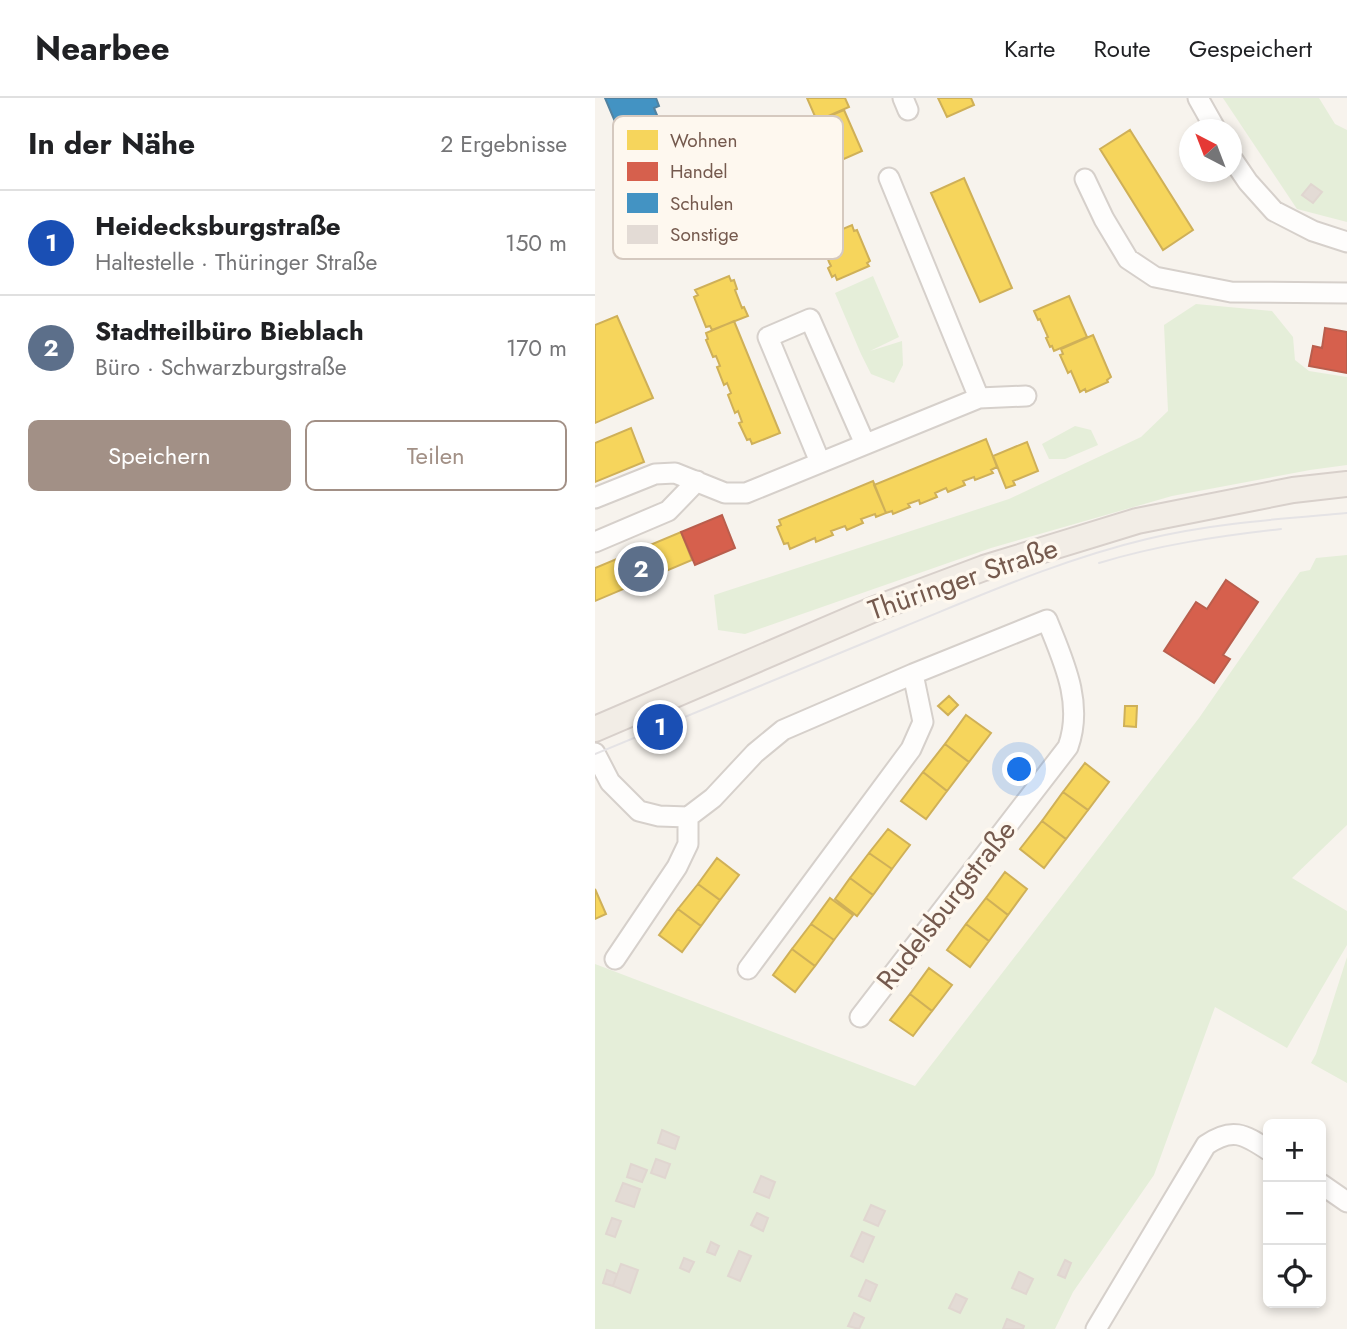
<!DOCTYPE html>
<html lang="de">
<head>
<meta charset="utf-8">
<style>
  body { margin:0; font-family:Jost,sans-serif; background:#f6f6f6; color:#202124 }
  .controls { position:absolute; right:21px; bottom:21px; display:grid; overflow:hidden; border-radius:10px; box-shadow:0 4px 10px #0003 }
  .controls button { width:63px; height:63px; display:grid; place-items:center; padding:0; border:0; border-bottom:2px solid #e0e0e0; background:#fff; color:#202124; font:35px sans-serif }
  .compass { position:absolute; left:584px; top:21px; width:63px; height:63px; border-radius:50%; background:#fff; box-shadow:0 4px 10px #0003; rotate:318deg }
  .you { position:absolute; left:425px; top:672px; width:24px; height:24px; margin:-18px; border:5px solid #fff; border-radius:50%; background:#1a73e8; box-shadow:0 0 0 10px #1a73e833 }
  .badge { display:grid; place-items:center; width:46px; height:46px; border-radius:50%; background:#a29086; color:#fff; font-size:23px; font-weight:700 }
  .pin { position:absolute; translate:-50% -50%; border:4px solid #fff; box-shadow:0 2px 7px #0006 }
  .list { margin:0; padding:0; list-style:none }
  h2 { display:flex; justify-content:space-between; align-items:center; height:91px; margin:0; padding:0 28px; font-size:30px }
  h2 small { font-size:23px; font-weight:400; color:#757577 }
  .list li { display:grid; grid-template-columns:46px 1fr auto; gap:21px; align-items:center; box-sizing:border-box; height:105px; padding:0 28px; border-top:2px solid #e0e0e0 }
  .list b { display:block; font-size:26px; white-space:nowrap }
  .list p { margin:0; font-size:23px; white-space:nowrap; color:#757577 }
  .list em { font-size:23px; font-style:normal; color:#757577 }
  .actions { display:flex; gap:14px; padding:21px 28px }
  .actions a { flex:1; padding:16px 0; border:2px solid #a29086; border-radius:10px; text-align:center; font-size:24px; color:#a29086 }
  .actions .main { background:#a29086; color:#fff }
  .icon { flex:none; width:38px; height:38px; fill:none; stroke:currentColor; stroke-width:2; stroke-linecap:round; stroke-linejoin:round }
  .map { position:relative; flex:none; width:752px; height:1231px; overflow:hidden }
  header { display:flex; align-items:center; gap:42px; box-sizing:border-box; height:98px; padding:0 35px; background:#fff; border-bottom:2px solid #e0e0e0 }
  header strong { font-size:33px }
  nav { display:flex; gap:38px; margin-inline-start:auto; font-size:24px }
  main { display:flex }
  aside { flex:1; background:#fff }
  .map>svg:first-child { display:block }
  .green { fill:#e5eed9 }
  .homes { fill:#f6d55c; stroke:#cfb058; stroke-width:2 }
  .shops { fill:#d6604d; stroke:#b95e4d; stroke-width:2 }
  .schools { fill:#4393c3; stroke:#5282a0; stroke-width:2 }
  .building { fill:#e3dbd5; stroke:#e0d6d0; stroke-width:2 }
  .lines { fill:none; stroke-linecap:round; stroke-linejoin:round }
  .minor-casing { stroke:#d6d0cb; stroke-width:23 }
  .major-casing { stroke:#d8d0cb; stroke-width:28 }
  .minor { stroke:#fefdfc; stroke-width:19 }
  .major { stroke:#f2ede6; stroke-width:24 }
  .tram { stroke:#e5e3e5; stroke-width:2 }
  .labels { text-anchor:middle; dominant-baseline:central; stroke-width:7; stroke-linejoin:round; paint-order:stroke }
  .street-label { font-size:28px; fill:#755a4e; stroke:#fef8ef }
  .key { fill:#fef8ef; stroke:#d5c9bf; stroke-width:2 }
  .key-label { font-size:19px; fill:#755a4e }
</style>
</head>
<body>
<header>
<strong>Nearbee</strong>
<nav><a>Karte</a><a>Route</a><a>Gespeichert</a></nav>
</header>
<main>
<aside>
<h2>In der Nähe<small>2 Ergebnisse</small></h2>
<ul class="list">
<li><span class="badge" style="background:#1a4fb4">1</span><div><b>Heidecksburgstraße</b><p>Haltestelle · Thüringer Straße</p></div><em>150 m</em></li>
<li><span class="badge" style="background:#5c6f8a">2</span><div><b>Stadtteilbüro Bieblach</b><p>Büro · Schwarzburgstraße</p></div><em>170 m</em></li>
</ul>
<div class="actions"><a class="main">Speichern</a><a>Teilen</a></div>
</aside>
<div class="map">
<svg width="752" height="1231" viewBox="0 0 752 1231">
  <rect width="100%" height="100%" fill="#f7f3ed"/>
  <path class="green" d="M 628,0 L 724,0 L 740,26 L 752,32 L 752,124 L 702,111 Z
    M 278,178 L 304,239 L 275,253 L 307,243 L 308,267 L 299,285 L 276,276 L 266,256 L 240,195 Z
    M 601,206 L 677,213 L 698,239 L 700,262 L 714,273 L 752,279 L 752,367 L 715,372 L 577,398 L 396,450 L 150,536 L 123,532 L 119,497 L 414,401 L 546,339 L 573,313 L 569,227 Z
    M 480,328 L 496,332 L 503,347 L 470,361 L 454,361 L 447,346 Z
    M 752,457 L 752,727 L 697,780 L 752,813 L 752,847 L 692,950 L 620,909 L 559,1077 L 478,1194 L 460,1231 L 0,1231 L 0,866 L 320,988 L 604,620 L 705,474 L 715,472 L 721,460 Z
    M 752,859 L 752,985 L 716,965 L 721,956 Z"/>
  <path class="homes" d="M 212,0 L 250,0 L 254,9 L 222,23 Z
    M 343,0 L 376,0 L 379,7 L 352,19 Z
    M 249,12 L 267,53 L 233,68 L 215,26 Z
    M 535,32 L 598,132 L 568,152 L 505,51 Z
    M 369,80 L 417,190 L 385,204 L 336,95 Z
    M 257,127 L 259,133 L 262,132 L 275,163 L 272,165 L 274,168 L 242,182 L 240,177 L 237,179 L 233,170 L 236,168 L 234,164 L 229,150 L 226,151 L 222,142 Z
    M 134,178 L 136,183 L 139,182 L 142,191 L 140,192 L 147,210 L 149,209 L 153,218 L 117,232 L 115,228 L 111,229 L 99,199 L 103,197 L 100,192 Z
    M 474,198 L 492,239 L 459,253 L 457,248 L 455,249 L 451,240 L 453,239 L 445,221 L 443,222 L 439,213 Z
    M 22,218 L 58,300 L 0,325 L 0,227 Z
    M 139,223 L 185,335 L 157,346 L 155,341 L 152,342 L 144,325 L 147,324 L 143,313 L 140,315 L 133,297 L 136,295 L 132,285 L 129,287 L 122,269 L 125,268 L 121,258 L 118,259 L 111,242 L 113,241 L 111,235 Z
    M 498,237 L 516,279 L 512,282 L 513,284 L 491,294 L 490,291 L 485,294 L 476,273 L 473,275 L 465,257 L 468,256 L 466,251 Z
    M 36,330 L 49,364 L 0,384 L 0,345 Z
    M 391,341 L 402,369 L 396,372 L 398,375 L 380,382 L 379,379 L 368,383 L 370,387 L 353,394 L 351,390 L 340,395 L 342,399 L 325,406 L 324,402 L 313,406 L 315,409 L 298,416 L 297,413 L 291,415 L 279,387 Z
    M 432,344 L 443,373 L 418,383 L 420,387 L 411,390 L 398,358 Z
    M 278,383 L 291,415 L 281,419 L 280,416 L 266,421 L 268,425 L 252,432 L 250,428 L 236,433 L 238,437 L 221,444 L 220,440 L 195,451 L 193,445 L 189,446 L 182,429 L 186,427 L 184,422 Z
    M 86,434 L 97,462 L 0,503 L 0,470 Z
    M 354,598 L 363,607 L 353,617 L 343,608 Z
    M 530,608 L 542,608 L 541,629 L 529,628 Z
    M 371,617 L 396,635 L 374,664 L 350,646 Z
    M 350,646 L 374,664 L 352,693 L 328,674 Z
    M 490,665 L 514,684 L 493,712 L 468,694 Z
    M 328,674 L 352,693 L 331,721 L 306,703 Z
    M 468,694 L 493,712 L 471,741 L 447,723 Z
    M 447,723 L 471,741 L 449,770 L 425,751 Z
    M 293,731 L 315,747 L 297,771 L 274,755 Z
    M 274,755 L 297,771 L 278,797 L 255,780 Z
    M 122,760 L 144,777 L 125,802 L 103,786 Z
    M 410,774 L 432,791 L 413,817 L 391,800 Z
    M 255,780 L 278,797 L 262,818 L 240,801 Z
    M 103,786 L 125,802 L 106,828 L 83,811 Z
    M 0,791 L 11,816 L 0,821 Z
    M 235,800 L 258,817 L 239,842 L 216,826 Z
    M 391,800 L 413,817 L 394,843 L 371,826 Z
    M 83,811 L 106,828 L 87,854 L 64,837 Z
    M 216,826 L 239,842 L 220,868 L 197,851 Z
    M 371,826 L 394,843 L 375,869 L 352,852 Z
    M 197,851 L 220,868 L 200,894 L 178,877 Z
    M 334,870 L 357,887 L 337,913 L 315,896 Z
    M 315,896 L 337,913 L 318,938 L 295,922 Z"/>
  <path class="shops" d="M 730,230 L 752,234 L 752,275 L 714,268 L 718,248 L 727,250 Z
    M 127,417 L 140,450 L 100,467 L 86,434 Z
    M 631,482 L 663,504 L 628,557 L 635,561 L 619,585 L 569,553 L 601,504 L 612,511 Z"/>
  <path class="schools" d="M 10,0 L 61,0 L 64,8 L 59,10 L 73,44 L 104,31 L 122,73 L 62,98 L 44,57 L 52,53 L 38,19 L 21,26 Z"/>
  <path class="building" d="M 716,86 L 727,94 L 718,105 L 707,97 Z
    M 67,1032 L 84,1039 L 80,1051 L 63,1045 Z
    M 61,1061 L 75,1066 L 70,1080 L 56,1075 Z
    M 36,1066 L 52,1072 L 47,1084 L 32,1079 Z
    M 166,1078 L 180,1084 L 174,1100 L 159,1094 Z
    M 28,1085 L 45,1091 L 39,1109 L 21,1103 Z
    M 276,1107 L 290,1113 L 283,1128 L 269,1122 Z
    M 162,1115 L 173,1120 L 168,1133 L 156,1127 Z
    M 17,1120 L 26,1123 L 20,1139 L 11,1136 Z
    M 267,1134 L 279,1139 L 268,1164 L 256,1158 Z
    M 116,1144 L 124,1148 L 120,1157 L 112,1154 Z
    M 144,1153 L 156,1158 L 145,1183 L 133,1178 Z
    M 89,1160 L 99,1164 L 94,1174 L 85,1170 Z
    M 470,1162 L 476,1165 L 470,1180 L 463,1177 Z
    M 26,1166 L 43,1172 L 35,1195 L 18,1188 Z
    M 12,1172 L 22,1176 L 18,1188 L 8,1185 Z
    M 424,1174 L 438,1181 L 431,1196 L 417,1190 Z
    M 271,1182 L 282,1187 L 275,1203 L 264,1198 Z
    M 361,1196 L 372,1201 L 365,1215 L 354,1210 Z
    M 259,1215 L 269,1220 L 264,1231 L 253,1228 Z
    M 412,1221 L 429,1228 L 428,1231 L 408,1231 Z"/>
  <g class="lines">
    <g class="minor-casing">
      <path id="minor" d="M 308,0 L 313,12
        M 603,0 L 621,32
        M 636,59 L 653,84 L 679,113 L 718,133 L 752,144
        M 294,80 L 384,300
        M 490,81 L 509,121 L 533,161 L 560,179 L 636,194 L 752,195
        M 225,364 L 173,239 L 215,221 L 270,346
        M 0,400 L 60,376 L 80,375 L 130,395 L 151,395 L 384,300 L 431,298
        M 0,444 L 73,413 L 102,383
        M 0,655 L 15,684 L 44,713 L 64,718 L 93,719 L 118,700 L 160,655 L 188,632 L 318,576 L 452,522 C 468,562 489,605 473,649 L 265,919
        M 20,861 L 82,769 L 93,746 L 93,719
        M 153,871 L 316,651 L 328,624 L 318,576
        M 726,1086 L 752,1104
        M 501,1231 L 611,1047 C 637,1029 649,1036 673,1052"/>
    </g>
    <g class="major-casing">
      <path id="major" d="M 0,631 L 277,512 L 389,470 L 542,423 L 698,392 L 752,386"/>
    </g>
    <use href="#minor" class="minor"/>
    <use href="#major" class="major"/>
    <path class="tram" d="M 504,465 C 563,447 624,438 686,431
      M 0,656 C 103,614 205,571 308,529 C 389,496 468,461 552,441 C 618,425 685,421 752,415"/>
  </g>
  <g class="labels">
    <g class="street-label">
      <text transform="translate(368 481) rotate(-19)">Thüringer Straße</text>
      <text transform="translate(351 807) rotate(-52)">Rudelsburgstraße</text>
    </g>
  </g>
  <rect x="18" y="18" width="230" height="143" rx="10" class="key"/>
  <rect x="32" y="32" width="31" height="20" fill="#f6d55c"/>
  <rect x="32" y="64" width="31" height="19" fill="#d6604d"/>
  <rect x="32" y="95" width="31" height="20" fill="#4393c3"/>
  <rect x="32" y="127" width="31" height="19" fill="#e3dbd5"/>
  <g class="key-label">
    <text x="75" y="49">Wohnen</text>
    <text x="75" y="80">Handel</text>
    <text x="75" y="112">Schulen</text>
    <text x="75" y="143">Sonstige</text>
  </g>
</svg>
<div class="controls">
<button>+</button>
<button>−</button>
<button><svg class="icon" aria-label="locate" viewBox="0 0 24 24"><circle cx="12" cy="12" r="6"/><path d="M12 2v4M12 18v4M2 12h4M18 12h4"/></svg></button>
</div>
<svg class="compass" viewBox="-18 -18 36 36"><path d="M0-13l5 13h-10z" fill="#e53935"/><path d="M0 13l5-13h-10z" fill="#757577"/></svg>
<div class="you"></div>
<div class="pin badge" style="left:65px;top:629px;background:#1a4fb4">1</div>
<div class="pin badge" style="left:46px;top:471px;background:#5c6f8a">2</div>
</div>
</main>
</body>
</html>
